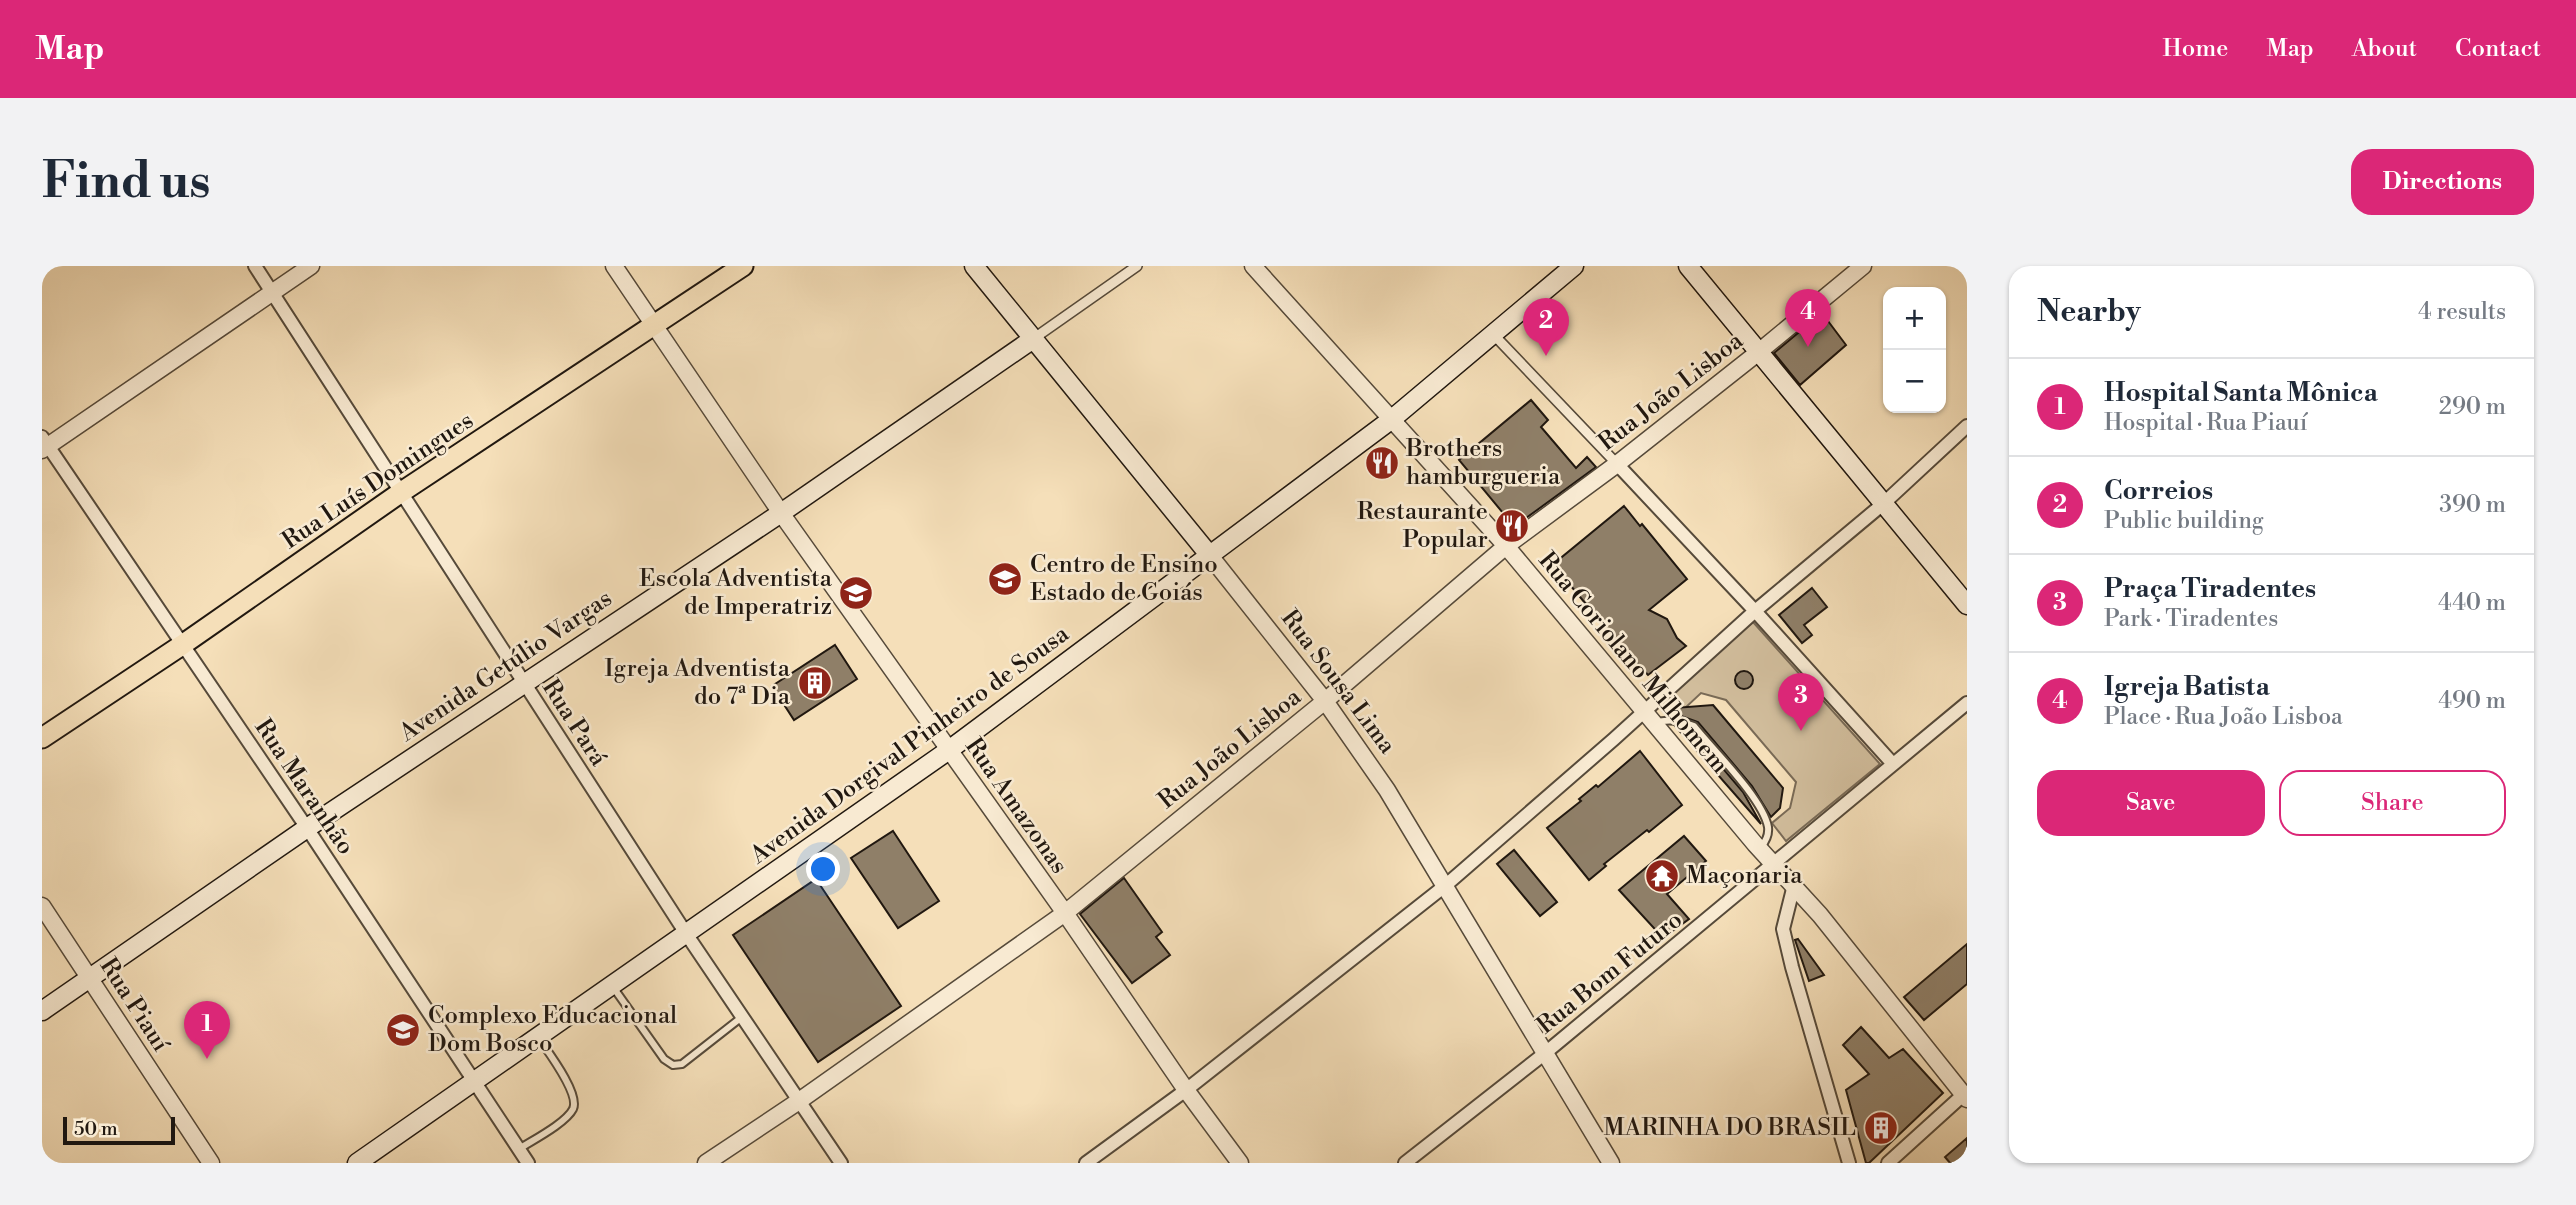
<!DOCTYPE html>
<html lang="en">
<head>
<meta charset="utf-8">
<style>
  body { margin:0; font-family:"Libre Bodoni",serif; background:#f2f2f3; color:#1f2937 }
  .controls { position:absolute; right:21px; top:21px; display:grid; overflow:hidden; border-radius:14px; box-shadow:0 2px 5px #0004 }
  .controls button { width:63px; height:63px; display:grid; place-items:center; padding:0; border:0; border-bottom:2px solid #e0e1e3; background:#fff; color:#1f2937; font:35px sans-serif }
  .scale { position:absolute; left:21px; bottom:18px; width:112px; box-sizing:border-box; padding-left:7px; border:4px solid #211810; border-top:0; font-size:19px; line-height:24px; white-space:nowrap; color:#211810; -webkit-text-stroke:5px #f8ead2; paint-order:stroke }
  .you { position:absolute; left:782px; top:604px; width:24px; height:24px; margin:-18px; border:5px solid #fff; border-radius:50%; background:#1a73e8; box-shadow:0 0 0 10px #1a73e833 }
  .badge { display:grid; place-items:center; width:46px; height:46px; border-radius:50%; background:#db2777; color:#fff; font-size:23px; font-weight:700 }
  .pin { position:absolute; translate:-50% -58px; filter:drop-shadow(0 2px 4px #0008) }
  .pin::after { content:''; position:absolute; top:37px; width:24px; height:21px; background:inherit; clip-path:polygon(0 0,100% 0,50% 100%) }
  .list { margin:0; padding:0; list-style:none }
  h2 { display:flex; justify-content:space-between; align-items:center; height:91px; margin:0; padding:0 28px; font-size:30px }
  h2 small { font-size:23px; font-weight:400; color:#747a83 }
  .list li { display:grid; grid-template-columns:46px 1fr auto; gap:21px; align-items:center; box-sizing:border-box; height:98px; padding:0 28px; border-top:2px solid #e0e1e3 }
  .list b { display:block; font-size:26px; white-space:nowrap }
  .list p { margin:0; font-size:23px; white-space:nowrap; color:#747a83 }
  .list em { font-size:23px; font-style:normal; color:#747a83 }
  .actions { display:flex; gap:14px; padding:21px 28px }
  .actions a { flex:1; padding:16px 0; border:2px solid #db2777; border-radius:21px; text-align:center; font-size:24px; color:#db2777 }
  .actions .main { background:#db2777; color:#fff }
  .map { position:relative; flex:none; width:1925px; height:897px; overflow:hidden; border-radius:21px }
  header { display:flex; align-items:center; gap:42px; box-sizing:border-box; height:98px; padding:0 35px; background:#db2777; color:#fff }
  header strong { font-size:33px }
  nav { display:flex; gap:38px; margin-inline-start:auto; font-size:24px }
  .intro { display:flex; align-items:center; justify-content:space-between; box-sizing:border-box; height:168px; padding:0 42px }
  h1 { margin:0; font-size:49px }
  .button { padding:18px 32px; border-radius:21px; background:#db2777; color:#fff; font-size:24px; font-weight:700 }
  main { display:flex; gap:42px; padding:0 42px }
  aside { flex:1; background:#fff; border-radius:21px; box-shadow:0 2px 5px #0004 }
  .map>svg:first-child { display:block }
  .green { fill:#d1bd9c; stroke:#796a56; stroke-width:2 }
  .building { fill:#8f7f68; stroke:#211810; stroke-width:2 }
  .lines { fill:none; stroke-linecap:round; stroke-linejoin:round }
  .service-casing { stroke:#564a3a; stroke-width:10 }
  .pedestrian-casing { stroke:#564a3a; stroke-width:12 }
  .minor-casing { stroke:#564a3a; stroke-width:16 }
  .tertiary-casing { stroke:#564a3a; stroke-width:19 }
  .secondary-casing { stroke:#211810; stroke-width:21 }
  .primary-casing { stroke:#211810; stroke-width:23 }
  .service { stroke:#f8ead2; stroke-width:6 }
  .pedestrian { stroke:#f8ead2; stroke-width:9 }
  .minor { stroke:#f8ead2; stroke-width:12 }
  .tertiary { stroke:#f8ead2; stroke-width:16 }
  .secondary { stroke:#f8ead2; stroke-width:18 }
  .primary { stroke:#f5dfb9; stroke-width:19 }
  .labels { text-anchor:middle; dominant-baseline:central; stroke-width:5; stroke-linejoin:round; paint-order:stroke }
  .street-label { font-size:24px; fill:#211810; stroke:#f8ead2 }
  .poi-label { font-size:24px; fill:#211810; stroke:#f8ead2; text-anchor:start }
</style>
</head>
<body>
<header>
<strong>Map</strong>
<nav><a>Home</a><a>Map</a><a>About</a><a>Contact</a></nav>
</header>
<div class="intro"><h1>Find us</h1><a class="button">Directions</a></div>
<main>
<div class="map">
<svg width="1925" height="897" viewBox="0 0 1925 897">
  <rect width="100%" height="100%" fill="#f5dfb9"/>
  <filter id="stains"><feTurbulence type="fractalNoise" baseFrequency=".00286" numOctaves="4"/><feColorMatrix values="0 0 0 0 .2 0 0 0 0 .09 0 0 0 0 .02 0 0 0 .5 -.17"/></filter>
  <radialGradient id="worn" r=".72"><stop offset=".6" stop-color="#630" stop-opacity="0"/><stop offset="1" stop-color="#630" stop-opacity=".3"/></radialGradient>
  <path class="green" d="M 1711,356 L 1838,498 L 1744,575 L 1730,557 L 1748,542 L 1754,516 L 1684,434 L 1659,427 L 1642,443 L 1622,427 Z"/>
  <path class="building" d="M 1780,47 L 1804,79 L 1758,119 L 1732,87 Z
    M 1489,134 L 1506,154 L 1499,161 L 1534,202 L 1545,191 L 1554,201 L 1465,266 L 1460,260 L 1466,253 L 1417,194 Z
    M 1582,240 L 1598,260 L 1600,258 L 1645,313 L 1607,344 L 1625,353 L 1635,372 L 1644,380 L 1606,409 L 1572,372 L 1524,314 L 1522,316 L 1509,300 Z
    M 1770,322 L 1785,341 L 1762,359 L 1770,369 L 1760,377 L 1737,349 Z
    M 793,379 L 815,413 L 752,454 L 730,420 Z
    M1693 414a9 9 0 1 1 18 0a9 9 0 1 1-18 0Z
    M 1671,439 L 1741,522 L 1738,542 L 1729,551 L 1710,520 L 1656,456 L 1639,450 L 1624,449 L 1619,443 Z
    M 1634,461 L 1649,465 L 1701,526 L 1719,558 Z
    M 1598,485 L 1640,539 L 1607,566 L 1605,564 L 1562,598 L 1564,600 L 1547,614 L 1505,562 L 1539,535 L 1537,533 L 1554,519 L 1556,521 Z
    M 851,565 L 897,635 L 856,662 L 809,592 Z
    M 1642,570 L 1664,595 L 1625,628 L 1647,653 L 1621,672 L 1577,624 Z
    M 1472,584 L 1515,636 L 1498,650 L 1455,598 Z
    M 1082,612 L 1120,666 L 1114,671 L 1128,689 L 1090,717 L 1038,648 Z
    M 774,613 L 859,740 L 776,796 L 691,669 Z
    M 1756,673 L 1782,709 L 1767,715 L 1753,674 Z
    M 1925,678 L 1925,718 L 1882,754 L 1862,731 Z
    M 1819,761 L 1847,792 L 1861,783 L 1901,827 L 1827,897 L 1824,897 L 1804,824 L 1827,808 L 1801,779 Z
    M 1925,872 L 1925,897 L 1908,897 L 1903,891 Z"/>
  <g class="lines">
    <g class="service-casing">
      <path id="service" d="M 1613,457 C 1627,452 1638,455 1652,460 C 1671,484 1721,533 1726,561 C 1727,569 1724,575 1719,581
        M 571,721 L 622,793 L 631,799 L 640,798 L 700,751
        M 477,883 C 491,874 524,857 531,843 C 538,828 507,787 498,774"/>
    </g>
    <g class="pedestrian-casing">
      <path id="pedestrian" d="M 1452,69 L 1575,198
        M 991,73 L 1095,0"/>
    </g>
    <g class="minor-casing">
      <path id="minor" d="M 213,0 L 645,669 L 799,897
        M 0,171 L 265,562 L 486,897
        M 1575,198 L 1713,345 L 1851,498
        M 1752,619 L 1741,663 L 1750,701 L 1807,897
        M 1044,897 L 1144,824 L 1404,619 L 1572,473 L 1713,345 L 1841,238 L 1925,160
        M 1363,897 L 1502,788 L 1925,437
        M 1846,897 L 1921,829"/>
    </g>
    <g class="tertiary-casing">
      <path id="tertiary" d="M 572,0 L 739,247 L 1023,647 L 1144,824 L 1198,897
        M 1211,0 L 1464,280 L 1713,578 L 1778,649 L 1925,833
        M 0,184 L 269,0
        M 1169,291 L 1283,435 L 1345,524 L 1569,897
        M 0,640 L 169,897
        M 664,897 L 757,835 L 1023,647 L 1283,435 L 1464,280 L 1575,198 L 1718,85 L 1821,0"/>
    </g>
    <g class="secondary-casing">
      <path id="secondary" d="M 932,0 L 1169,291
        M 1646,0 L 1925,339
        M 0,745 L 265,562 L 739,247 L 991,73
        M 315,897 L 907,484 L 1350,153 L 1532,0"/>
    </g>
    <g class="primary-casing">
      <path id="primary" d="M 0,472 L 140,379 L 358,227 L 701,0"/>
    </g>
    <use href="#service" class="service"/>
    <use href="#pedestrian" class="pedestrian"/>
    <use href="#minor" class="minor"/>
    <use href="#tertiary" class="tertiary"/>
    <use href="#secondary" class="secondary"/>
    <use href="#primary" class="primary"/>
  </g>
  <defs>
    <g id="restaurant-disc" transform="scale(1.75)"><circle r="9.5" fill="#8f2418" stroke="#f8ead2"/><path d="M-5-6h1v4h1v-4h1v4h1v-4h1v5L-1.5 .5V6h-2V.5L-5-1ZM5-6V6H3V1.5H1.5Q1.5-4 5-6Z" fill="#fff"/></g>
    <g id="school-disc" transform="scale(1.75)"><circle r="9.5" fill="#8f2418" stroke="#f8ead2"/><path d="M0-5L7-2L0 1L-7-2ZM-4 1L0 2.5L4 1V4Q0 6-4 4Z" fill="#fff"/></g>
    <g id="building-disc" transform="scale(1.75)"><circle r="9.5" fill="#8f2418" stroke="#f8ead2"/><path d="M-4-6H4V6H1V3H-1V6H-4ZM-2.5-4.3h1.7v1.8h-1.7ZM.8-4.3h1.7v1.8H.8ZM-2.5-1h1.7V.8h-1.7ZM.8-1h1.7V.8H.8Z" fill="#fff"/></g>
    <g id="temple-disc" transform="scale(1.75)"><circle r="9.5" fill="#8f2418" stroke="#f8ead2"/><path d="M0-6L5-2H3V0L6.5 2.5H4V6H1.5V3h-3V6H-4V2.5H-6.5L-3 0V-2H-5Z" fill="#fff"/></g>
  </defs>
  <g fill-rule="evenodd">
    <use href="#restaurant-disc" x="1340" y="197"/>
    <use href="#restaurant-disc" x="1470" y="260"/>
    <use href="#school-disc" x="963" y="313"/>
    <use href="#school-disc" x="814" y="327"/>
    <use href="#building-disc" x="773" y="417"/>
    <use href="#temple-disc" x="1620" y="610"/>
    <use href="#school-disc" x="361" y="764"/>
    <use href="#building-disc" x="1839" y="862"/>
  </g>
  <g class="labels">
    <g class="street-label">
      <text transform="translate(1629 126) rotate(-38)">Rua João Lisboa</text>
      <text transform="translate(336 215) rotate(-34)">Rua Luís Domingues</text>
      <text transform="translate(1591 397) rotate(50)">Rua Coriolano Milhomem</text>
      <text transform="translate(464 400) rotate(-34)">Avenida Getúlio Vargas</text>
      <text transform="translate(1296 416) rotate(53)">Rua Sousa Lima</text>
      <text transform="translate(532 457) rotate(57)">Rua Pará</text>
      <text transform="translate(868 479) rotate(-36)">Avenida Dorgival Pinheiro de Sousa</text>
      <text transform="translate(1188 483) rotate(-39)">Rua João Lisboa</text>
      <text transform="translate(262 521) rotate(56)">Rua Maranhão</text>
      <text transform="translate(974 540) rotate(55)">Rua Amazonas</text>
      <text transform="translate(1568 707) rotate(-39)">Rua Bom Futuro</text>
      <text transform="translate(92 739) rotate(57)">Rua Piauí</text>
    </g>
    <g class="poi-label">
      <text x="1364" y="183">Brothers<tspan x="1364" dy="28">hamburgueria</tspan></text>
      <text x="1446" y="246" text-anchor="end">Restaurante<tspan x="1446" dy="28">Popular</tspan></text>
      <text x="988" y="299">Centro de Ensino<tspan x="988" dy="28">Estado de Goiás</tspan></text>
      <text x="790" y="313" text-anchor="end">Escola Adventista<tspan x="790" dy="28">de Imperatriz</tspan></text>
      <text x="748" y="403" text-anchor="end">Igreja Adventista<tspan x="748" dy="28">do 7ª Dia</tspan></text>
      <text x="1644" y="610">Maçonaria</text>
      <text x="386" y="750">Complexo Educacional<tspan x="386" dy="28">Dom Bosco</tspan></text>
      <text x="1814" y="862" text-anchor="end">MARINHA DO BRASIL</text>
    </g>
  </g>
  <rect width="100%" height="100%" filter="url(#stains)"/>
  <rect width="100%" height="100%" fill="url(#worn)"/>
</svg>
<div class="controls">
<button>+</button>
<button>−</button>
</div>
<div class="scale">50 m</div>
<div class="you"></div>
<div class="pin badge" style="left:165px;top:793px">1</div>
<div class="pin badge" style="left:1504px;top:90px">2</div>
<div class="pin badge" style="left:1759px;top:465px">3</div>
<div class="pin badge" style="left:1766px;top:81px">4</div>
</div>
<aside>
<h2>Nearby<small>4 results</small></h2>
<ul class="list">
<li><span class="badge">1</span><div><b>Hospital Santa Mônica</b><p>Hospital · Rua Piauí</p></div><em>290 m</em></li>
<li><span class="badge">2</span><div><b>Correios</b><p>Public building</p></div><em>390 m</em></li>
<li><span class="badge">3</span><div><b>Praça Tiradentes</b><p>Park · Tiradentes</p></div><em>440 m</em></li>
<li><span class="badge">4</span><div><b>Igreja Batista</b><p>Place · Rua João Lisboa</p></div><em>490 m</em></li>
</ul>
<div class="actions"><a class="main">Save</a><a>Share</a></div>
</aside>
</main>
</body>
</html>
